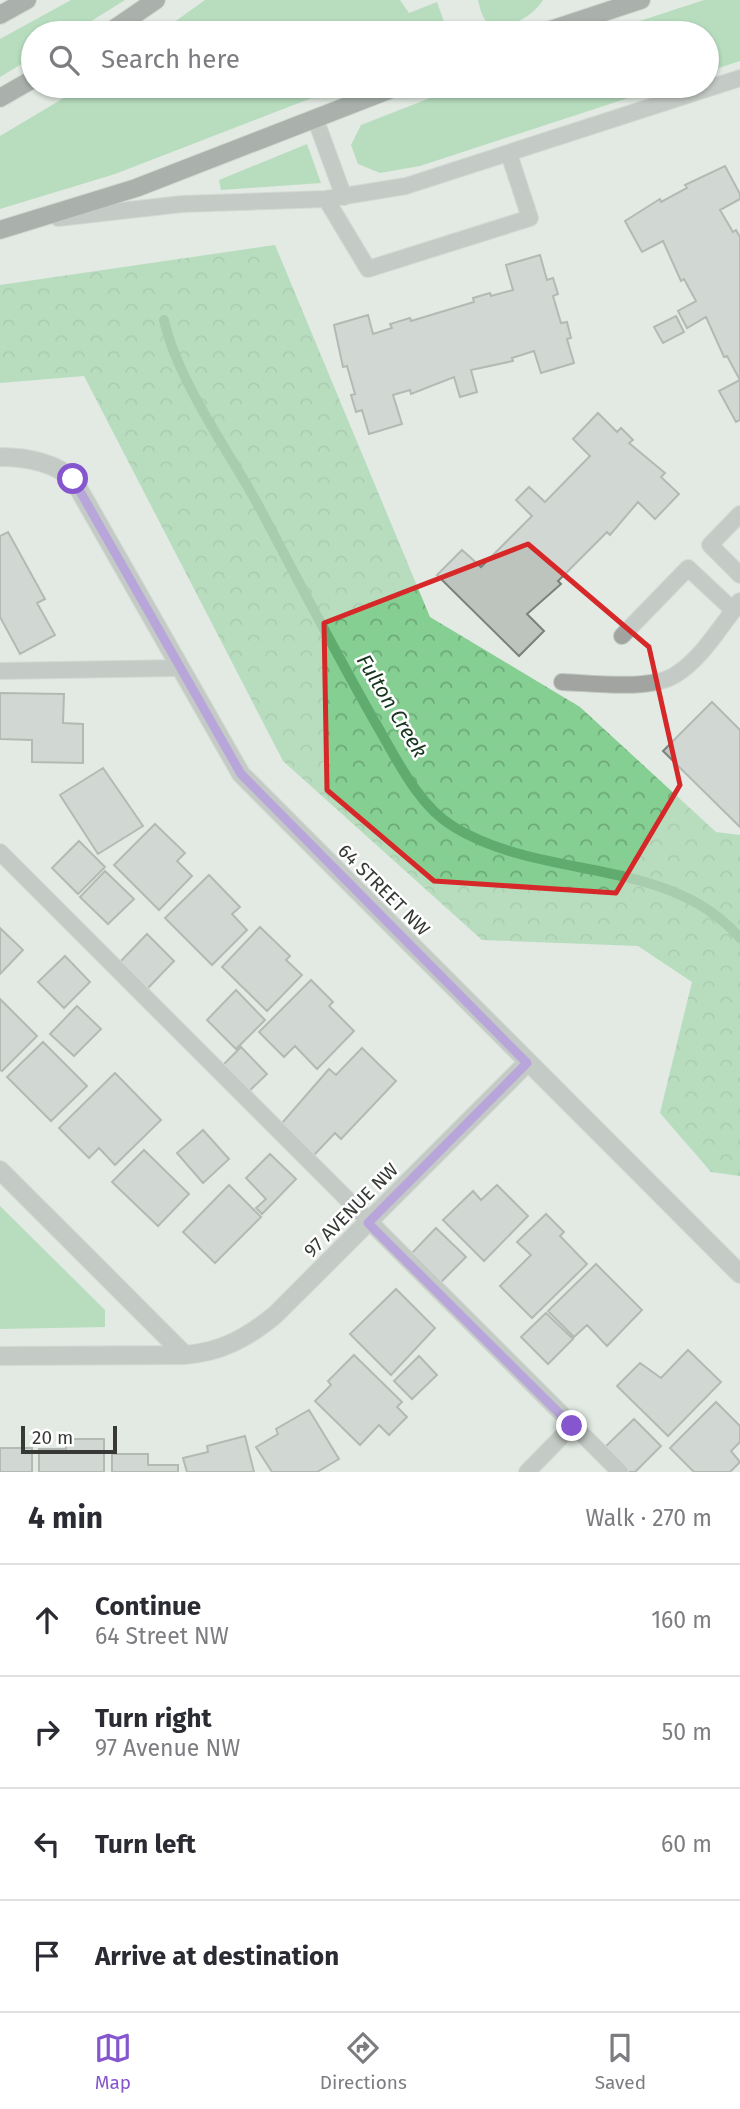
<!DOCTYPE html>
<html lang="en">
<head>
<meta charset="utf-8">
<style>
  body { margin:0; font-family:"Fira Sans",sans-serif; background:#f7f7f7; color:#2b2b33 }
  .scale { position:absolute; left:21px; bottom:18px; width:96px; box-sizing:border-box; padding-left:7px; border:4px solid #363936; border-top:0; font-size:19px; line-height:24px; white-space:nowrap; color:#363936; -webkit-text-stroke:5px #fff; paint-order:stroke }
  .stop { position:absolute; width:21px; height:21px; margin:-16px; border:5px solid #8656cf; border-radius:50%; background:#fff }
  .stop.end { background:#8656cf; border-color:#fff; box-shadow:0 2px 7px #0008 }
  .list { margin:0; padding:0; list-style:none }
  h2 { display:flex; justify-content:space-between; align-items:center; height:91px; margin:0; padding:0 28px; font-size:30px }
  h2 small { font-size:23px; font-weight:400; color:#7c7c81 }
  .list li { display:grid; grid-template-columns:46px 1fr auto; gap:21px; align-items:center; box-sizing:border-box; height:112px; padding:0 28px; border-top:2px solid #e1e1e2 }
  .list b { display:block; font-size:26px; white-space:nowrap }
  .list p { margin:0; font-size:23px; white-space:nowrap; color:#7c7c81 }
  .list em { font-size:23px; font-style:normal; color:#7c7c81 }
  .icon { flex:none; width:38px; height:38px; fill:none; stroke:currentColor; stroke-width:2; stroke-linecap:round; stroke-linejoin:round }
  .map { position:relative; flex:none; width:740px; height:1472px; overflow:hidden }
  .search { position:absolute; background:#fff; box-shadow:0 2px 5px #0004; left:21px; right:21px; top:21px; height:77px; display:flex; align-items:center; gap:18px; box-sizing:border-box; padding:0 24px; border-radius:38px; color:#7c7c81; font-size:26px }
  .sheet { height:539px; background:#fff }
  nav { display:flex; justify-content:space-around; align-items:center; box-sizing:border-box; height:98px; border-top:2px solid #e1e1e2; background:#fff; font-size:19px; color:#7c7c81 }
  nav a { display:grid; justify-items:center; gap:4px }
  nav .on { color:#8656cf }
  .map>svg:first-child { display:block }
  .grass { fill:#84cf91 }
  .forest { fill:url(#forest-crowns) }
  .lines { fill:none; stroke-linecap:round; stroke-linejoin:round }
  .stream { stroke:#60ab6e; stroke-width:10 }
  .building { fill:#bdc4be; stroke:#7a817b; stroke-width:2 }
  .service-casing { stroke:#c0c7c0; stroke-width:18 }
  .minor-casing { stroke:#c0c7c0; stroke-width:20 }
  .primary-casing { stroke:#c0c7c0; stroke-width:20 }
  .service { stroke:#a1a4a1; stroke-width:16 }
  .minor { stroke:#a1a4a1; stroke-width:18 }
  .primary { stroke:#676d68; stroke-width:18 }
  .route { stroke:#8656cf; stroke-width:9 }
  .marked { fill:none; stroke:#d62828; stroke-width:5; stroke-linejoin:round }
  .labels { text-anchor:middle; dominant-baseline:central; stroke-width:5; stroke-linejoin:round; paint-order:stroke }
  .street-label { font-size:19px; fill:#363936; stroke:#fff }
  .water-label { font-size:21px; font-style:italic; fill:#15351c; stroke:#fff }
</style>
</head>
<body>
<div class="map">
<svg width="740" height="1472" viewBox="0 0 740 1472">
  <defs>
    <pattern id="forest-crowns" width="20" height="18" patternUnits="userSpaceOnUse" patternTransform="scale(1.75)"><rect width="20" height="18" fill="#84cf91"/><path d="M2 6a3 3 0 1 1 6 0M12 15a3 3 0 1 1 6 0" fill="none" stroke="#6da977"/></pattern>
  </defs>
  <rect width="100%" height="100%" fill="#e2eae3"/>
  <path class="grass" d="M 71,0 L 125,0 L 72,33 L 33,33 L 33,57 L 0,77 L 0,39 Z
    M 205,0 L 400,0 L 409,13 L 437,2 L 448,33 L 159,33 Z
    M 478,0 L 543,0 C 535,14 507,33 490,24 C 482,20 480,8 478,0 Z
    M 704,0 L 740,0 L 740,61 L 707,72 L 707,33 L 603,33 Z
    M 84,86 L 343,86 L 115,174 L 0,209 L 0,136 Z
    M 461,86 L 665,86 L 420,166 L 380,173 L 358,164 L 351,145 L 361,125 Z
    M 307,144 L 321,183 L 221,190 L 219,180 Z
    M 0,1206 L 105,1310 L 105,1327 L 0,1329 Z"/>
  <path class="forest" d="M 275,245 L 430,617 L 580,707 L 716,832 L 740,835 L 740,1176 L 711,1172 L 660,1113 L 692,982 L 638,946 L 482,940 L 283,761 L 84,376 L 0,383 L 0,285 Z"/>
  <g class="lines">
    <path class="stream" d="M 164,320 C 177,379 227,449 257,503 C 296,576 334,650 375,722 C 395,756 418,806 454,827 C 542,881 669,856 740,938"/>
  </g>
  <path class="building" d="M 725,166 L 740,194 L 740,199 L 720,210 L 733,232 L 736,230 L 740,237 L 740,380 L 727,356 L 724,357 L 706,317 L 687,328 L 678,311 L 696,301 L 684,279 L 681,281 L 663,241 L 642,252 L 625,221 L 660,199 L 661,202 L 687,188 L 685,185 Z
    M 540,255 L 547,280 L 553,278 L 558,294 L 553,296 L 561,323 L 567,322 L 571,338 L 567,339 L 574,363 L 541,373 L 534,351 L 512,358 L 513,361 L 471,370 L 477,392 L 460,397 L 454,377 L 411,394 L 410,390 L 393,395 L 402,424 L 369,434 L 362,410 L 356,412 L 351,395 L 355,394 L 347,366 L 343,367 L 334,325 L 368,315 L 373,334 L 392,328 L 390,324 L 410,318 L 411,321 L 474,302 L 473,298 L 490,293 L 491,296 L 513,290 L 506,265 Z
    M 676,316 L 684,332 L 663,343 L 654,327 Z
    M 740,380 L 740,420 L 736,422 L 719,391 Z
    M 598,413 L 617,432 L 621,428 L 633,440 L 629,443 L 665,473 L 661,477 L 679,494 L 655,519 L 638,502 L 610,535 L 607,532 L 558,581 L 561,584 L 527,614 L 544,631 L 519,656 L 437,575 L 462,550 L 481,567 L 532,516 L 516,500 L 529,487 L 545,502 L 590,456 L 573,439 Z
    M 8,532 L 45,599 L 37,603 L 55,635 L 20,654 L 0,617 L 0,536 Z
    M 0,693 L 64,694 L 63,723 L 83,724 L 83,763 L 32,762 L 32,740 L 0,739 Z
    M 712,702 L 740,730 L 740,827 L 663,751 Z
    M 103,768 L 143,826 L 98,854 L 60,795 Z
    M 155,824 L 185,853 L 177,861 L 192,876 L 159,910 L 114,865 Z
    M 79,841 L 105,867 L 78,894 L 52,868 Z
    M 105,871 L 134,899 L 108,924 L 80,897 Z
    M 209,875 L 240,907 L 232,914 L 247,930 L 212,965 L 165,918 Z
    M 260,927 L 290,956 L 286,960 L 302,975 L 267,1011 L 222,967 Z
    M 0,928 L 23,950 L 0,974 Z
    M 147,934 L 174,961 L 146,990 L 119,963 Z
    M 65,956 L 90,982 L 64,1008 L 38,982 Z
    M 311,980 L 333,1002 L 329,1006 L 354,1031 L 317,1069 L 295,1046 L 284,1057 L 259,1032 Z
    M 236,990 L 265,1020 L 236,1049 L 207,1020 Z
    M 0,999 L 37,1036 L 2,1071 L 0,1070 Z
    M 77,1006 L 101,1029 L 74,1056 L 50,1034 Z
    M 43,1042 L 87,1086 L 51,1121 L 7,1077 Z
    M 241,1047 L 267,1074 L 245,1095 L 219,1069 Z
    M 362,1048 L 396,1081 L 341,1139 L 335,1133 L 314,1155 L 282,1123 L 329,1069 L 336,1075 Z
    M 115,1073 L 161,1120 L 115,1165 L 99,1148 L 89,1158 L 59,1128 Z
    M 203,1130 L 229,1159 L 203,1183 L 177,1153 Z
    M 144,1150 L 189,1194 L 158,1226 L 112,1182 Z
    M 270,1154 L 296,1179 L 262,1214 L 256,1208 L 266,1199 L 246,1178 Z
    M 229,1185 L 261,1217 L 215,1263 L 183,1232 Z
    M 497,1185 L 528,1216 L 484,1261 L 443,1220 L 473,1191 L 481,1200 Z
    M 546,1214 L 564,1232 L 560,1236 L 587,1264 L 532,1318 L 500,1286 L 531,1255 L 517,1242 Z
    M 436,1228 L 466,1257 L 438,1285 L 409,1256 Z
    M 596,1264 L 642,1310 L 607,1346 L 587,1325 L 574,1337 L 548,1311 Z
    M 396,1289 L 435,1328 L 391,1375 L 350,1334 Z
    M 546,1313 L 573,1339 L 548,1364 L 521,1337 Z
    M 688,1350 L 721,1382 L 668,1436 L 617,1386 L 640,1363 L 661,1378 Z
    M 354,1355 L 402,1402 L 397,1407 L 407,1417 L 389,1435 L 379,1425 L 360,1445 L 315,1401 L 331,1385 L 328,1381 Z
    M 419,1356 L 437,1375 L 412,1399 L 394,1381 Z
    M 716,1402 L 740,1426 L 740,1442 L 731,1451 L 740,1462 L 730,1472 L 694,1472 L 670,1448 Z
    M 309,1410 L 339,1459 L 317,1472 L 272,1472 L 256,1447 L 278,1434 L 276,1429 Z
    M 634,1419 L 661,1446 L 635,1472 L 624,1472 L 605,1447 Z
    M 245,1436 L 254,1472 L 187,1472 L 183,1458 L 208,1452 L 207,1446 Z
    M 66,1439 L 104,1439 L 104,1472 L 39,1472 L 39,1449 L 66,1449 Z
    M 0,1448 L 32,1448 L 32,1472 L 0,1472 Z
    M 112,1454 L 148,1454 L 148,1465 L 178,1465 L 178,1472 L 112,1472 Z"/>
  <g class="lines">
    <g class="service-casing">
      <path id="service" d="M 315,118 L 344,197
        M 326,199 L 368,269 L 530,218 L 509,154
        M 58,218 L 182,204 L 326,199 L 406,186 L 740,78
        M 740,514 L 710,545 L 740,575
        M 622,636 L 688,568 L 733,610
        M 0,671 L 179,668
        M 562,682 C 592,683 650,691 675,675 C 702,659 720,626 740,602
        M 0,852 L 620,1472
        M 527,1472 L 572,1426"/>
    </g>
    <g class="minor-casing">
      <path id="minor" d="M 0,457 C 26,457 53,462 73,479 L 241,774 L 740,1274
        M 740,602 L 740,603
        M 0,1170 L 185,1355 C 221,1352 247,1338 275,1315 L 527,1063
        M 0,1356 L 185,1355"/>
    </g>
    <g class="primary-casing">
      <path id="primary" d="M 0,15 L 27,0
        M 108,33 L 156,0
        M 541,33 L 641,0
        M 0,98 L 33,79
        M 0,230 L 136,188 L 399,86"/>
    </g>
    <use href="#service" class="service"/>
    <use href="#minor" class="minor"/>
    <use href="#primary" class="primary"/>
  </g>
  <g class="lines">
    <path class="route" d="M 73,479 L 241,774 L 527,1063 L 368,1223 L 572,1426"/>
  </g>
  <path d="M0 0H740V1472H0ZM 528,544 L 649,647 L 680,785 L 616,893 L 434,881 L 327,790 L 324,623 Z" fill="#e2eae3" fill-opacity=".55" fill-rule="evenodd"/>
  <path class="marked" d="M 528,544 L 649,647 L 680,785 L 616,893 L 434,881 L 327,790 L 324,623 Z"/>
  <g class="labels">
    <g class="street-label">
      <text transform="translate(384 890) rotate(45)">64 STREET NW</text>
      <text transform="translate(351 1210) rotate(-45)">97 AVENUE NW</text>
    </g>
    <g class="water-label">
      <text transform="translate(392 706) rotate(59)">Fulton Creek</text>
    </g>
  </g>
</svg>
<div class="scale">20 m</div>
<div class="stop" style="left:73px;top:479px"></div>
<div class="stop end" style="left:572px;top:1426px"></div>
<div class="search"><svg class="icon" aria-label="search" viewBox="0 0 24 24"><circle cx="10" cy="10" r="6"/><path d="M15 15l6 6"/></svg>Search here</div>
</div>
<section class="sheet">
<h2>4 min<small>Walk · 270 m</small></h2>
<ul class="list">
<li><svg class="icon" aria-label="ahead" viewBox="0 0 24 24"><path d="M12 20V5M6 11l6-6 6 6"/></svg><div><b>Continue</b><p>64 Street NW</p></div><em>160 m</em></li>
<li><svg class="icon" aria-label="right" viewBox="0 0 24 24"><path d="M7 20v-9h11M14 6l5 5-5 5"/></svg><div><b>Turn right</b><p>97 Avenue NW</p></div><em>50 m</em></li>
<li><svg class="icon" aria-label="left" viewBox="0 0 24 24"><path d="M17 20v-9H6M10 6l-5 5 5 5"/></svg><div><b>Turn left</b></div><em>60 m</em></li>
<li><svg class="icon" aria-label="arrive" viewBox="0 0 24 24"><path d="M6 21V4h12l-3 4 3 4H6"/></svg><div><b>Arrive at destination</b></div></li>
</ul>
</section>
<nav>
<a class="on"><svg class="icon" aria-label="map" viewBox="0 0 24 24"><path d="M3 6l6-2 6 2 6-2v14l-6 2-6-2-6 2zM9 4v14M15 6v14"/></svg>Map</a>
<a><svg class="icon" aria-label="directions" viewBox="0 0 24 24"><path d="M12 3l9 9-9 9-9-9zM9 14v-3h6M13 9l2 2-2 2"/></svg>Directions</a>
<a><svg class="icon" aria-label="saved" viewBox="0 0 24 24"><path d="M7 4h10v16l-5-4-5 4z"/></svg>Saved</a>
</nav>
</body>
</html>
